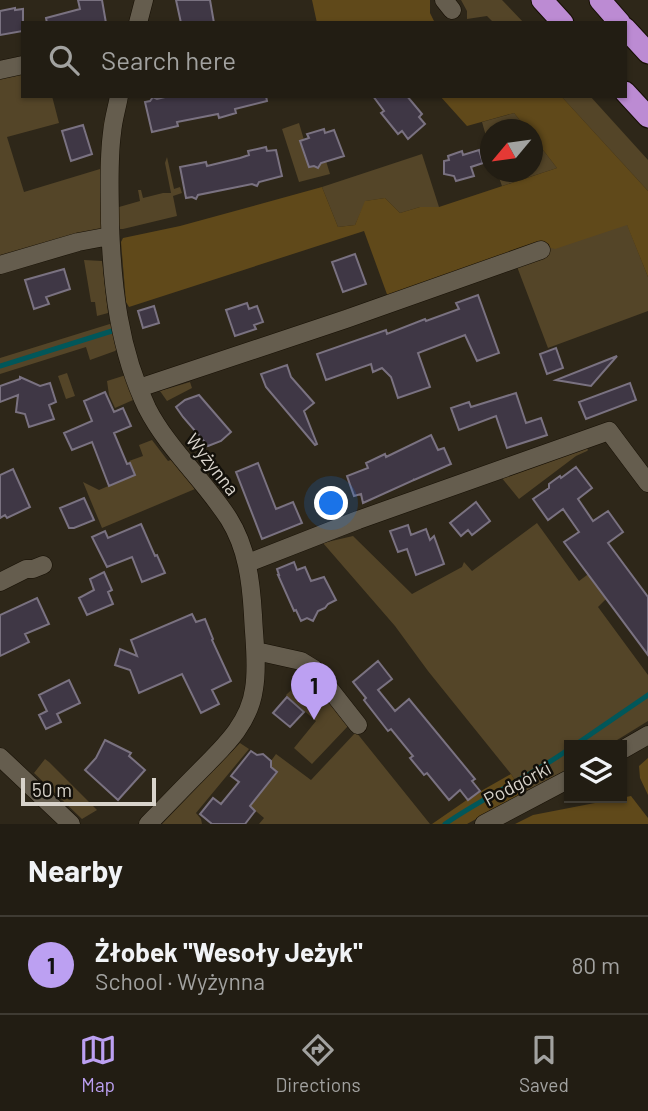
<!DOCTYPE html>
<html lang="en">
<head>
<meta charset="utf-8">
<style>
  body { margin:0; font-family:Barlow,sans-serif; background:#2e2a21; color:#f1f3f6 }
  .controls { position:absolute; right:21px; bottom:21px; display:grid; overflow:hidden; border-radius:0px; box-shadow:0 2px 5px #0004 }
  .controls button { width:63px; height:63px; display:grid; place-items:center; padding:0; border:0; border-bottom:2px solid #3f3b33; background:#221d13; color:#f1f3f6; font:35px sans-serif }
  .compass { position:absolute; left:480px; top:119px; width:63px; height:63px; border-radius:50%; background:#221d13; box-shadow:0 2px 5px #0004; rotate:241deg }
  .scale { position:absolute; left:21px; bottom:18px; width:135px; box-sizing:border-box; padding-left:7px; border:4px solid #d8d3cb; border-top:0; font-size:19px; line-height:24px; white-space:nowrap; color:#d8d3cb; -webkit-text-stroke:5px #13100a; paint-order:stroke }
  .you { position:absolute; left:332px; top:504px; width:24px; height:24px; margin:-18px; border:5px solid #fff; border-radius:50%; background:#1a73e8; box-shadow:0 0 0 10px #1a73e833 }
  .badge { display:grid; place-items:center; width:46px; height:46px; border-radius:50%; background:#bca0f2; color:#111; font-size:23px; font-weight:700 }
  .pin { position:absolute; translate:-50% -58px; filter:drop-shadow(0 2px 4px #0008) }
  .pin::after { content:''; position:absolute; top:37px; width:24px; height:21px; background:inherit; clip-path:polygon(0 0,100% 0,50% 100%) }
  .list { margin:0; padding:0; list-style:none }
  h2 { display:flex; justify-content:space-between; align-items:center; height:91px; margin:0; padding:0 28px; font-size:30px }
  h2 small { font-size:23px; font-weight:400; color:#a2a2a0 }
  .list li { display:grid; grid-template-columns:46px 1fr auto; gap:21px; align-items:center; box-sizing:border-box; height:98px; padding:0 28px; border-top:2px solid #3f3b33 }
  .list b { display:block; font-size:26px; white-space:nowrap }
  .list p { margin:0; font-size:23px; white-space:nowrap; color:#a2a2a0 }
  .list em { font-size:23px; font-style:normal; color:#a2a2a0 }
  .icon { flex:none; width:38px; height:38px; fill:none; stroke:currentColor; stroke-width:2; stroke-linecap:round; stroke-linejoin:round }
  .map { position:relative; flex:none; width:648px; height:824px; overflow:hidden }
  .search { position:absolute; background:#221d13; box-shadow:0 2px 5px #0004; left:21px; right:21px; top:21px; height:77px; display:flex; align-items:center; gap:18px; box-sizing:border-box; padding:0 24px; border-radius:0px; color:#a2a2a0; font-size:26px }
  .sheet { height:189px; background:#221d13 }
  nav { display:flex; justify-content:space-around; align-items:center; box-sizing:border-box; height:98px; border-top:2px solid #3f3b33; background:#221d13; font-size:19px; color:#a2a2a0 }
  nav a { display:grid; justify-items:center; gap:4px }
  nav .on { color:#bca0f2 }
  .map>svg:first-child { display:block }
  .green { fill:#544528 }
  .forest { fill:#60491a }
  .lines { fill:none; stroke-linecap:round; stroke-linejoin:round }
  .stream { stroke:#01575a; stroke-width:5 }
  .building { fill:#3f3745; stroke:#7a7281; stroke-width:2 }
  .minor-casing { stroke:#160f04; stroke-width:19 }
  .highway-casing { stroke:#160f04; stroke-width:23 }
  .minor { stroke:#655d4e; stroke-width:18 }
  .highway { stroke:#bc8bd3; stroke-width:21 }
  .labels { text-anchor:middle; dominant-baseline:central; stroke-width:5; stroke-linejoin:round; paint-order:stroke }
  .street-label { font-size:19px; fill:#d8d3cb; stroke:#13100a }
</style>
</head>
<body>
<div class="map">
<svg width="648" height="824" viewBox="0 0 648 824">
  <rect width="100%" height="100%" fill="#2e2719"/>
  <path class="green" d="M 461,0 L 502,0 L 524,23 L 494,23 L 487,16 L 467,19 L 467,11 Z
    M 23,70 L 23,96 L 52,96 L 59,123 L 7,137 L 24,192 L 100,169 L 104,120 L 108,123 L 102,230 L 0,260 L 0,75 Z
    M 561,96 L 590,96 L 648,160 L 648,191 Z
    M 514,113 L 527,129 L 490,130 L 490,150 L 482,122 Z
    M 299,123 L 304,140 L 300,142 L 309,167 L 314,166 L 318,168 L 321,163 L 326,161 L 330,174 L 299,182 L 282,129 Z
    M 533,137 L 557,168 L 502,186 L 497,172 L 532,172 Z
    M 422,154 L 439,207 L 420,207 L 400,213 L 385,198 L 366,201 L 355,225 L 338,227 L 322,187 Z
    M 167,157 L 174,189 L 180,187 L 182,193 L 173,196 L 177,216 L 123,229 L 120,229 L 119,225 L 119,207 L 140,201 L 138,190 L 141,190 L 143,198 L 163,193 L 171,193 L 165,163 Z
    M 627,224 L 648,277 L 648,311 L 548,348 L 516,264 L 336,316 L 338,312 L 349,308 L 353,309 L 540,245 L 555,248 Z
    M 84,260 L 102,261 L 108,313 L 97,316 L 95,302 L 91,302 Z
    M 113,323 L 115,338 L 114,341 L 117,349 L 115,351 L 90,360 L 86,347 L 0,374 L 0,358 Z
    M 67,373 L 75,396 L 66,399 L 58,376 Z
    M 126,375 L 133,400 L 115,408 L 109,395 L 107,381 Z
    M 190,382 L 192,388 L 167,401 L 160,391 Z
    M 152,440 L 168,461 L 173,459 L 195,489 L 102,528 L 83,482 L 99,490 L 134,475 L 129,461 L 143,456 L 139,445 Z
    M 587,448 L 588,450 L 587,451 L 576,456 L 519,499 L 501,477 Z
    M 537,523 L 579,581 L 595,569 L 601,579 L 595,584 L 606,599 L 598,607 L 648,675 L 648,721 L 609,745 L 569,745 L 569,769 L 523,793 L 511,774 L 428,671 L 395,626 L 323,543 L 353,536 L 412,594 L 462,567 L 464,562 L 472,571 Z
    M 308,674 L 349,725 L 312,764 L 294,748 L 316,721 L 286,695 Z
    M 356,732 L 430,824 L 259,824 L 264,818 L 250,806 L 277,772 L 271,767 L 271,761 L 276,754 L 311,780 Z
    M 240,743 L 249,749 L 196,813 L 201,819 L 202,824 L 162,824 Z
    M 45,759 L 49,762 L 97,810 L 82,819 L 34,773 Z"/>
  <path class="forest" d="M 312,0 L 430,0 L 430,13 L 435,23 L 317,23 Z
    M 440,96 L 561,96 L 648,191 L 648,277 L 627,225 L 555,249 L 540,245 L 388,297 L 364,231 L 129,307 L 126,302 L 121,242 L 123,238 L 180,226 L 322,187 L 338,227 L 355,225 L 365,201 L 385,198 L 400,213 L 420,207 L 439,207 L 557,168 L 533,137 L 532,130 L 527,129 L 514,113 L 467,126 Z
    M 648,758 L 648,795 L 640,778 L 639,766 Z
    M 511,774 L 523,793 L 467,824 L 432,824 L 474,795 Z
    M 631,796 L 648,818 L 648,824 L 515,824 L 533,815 Z"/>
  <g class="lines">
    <path class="stream" d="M 0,366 L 112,331
      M 575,745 L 648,695
      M 445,824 C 485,796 530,777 569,749"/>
  </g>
  <path class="building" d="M 78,0 L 102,0 L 106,23 L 47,23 L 46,18 L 80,9 Z
    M 176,0 L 210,0 L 214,23 L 181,23 Z
    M 15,8 L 15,10 L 23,9 L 23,31 L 0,35 L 0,11 Z
    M 169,96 L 266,96 L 267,101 L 235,109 L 236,113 L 219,118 L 218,114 L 177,122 L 178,126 L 152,132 L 145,102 L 150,101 L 153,97 L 157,99 Z
    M 373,96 L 407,96 L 422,114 L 419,117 L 425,124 L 408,139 L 402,131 L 398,134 L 381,113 L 384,111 Z
    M 83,125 L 92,154 L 71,161 L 62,131 Z
    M 324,129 L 325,133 L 334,130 L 344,156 L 321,163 L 318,168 L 314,166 L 309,167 L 300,141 L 309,138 L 307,134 Z
    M 266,147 L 267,151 L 276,150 L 282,176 L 259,182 L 257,186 L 252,184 L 198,195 L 196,199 L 192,197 L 186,198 L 180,167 L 206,162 L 207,166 L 240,158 L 249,155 L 248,151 Z
    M 479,150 L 483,163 L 471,167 L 474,176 L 456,181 L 454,176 L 444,174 L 444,161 L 449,160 L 448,156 L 462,151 L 463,155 Z
    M 355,254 L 366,284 L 343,292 L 332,262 Z
    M 64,269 L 70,289 L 46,297 L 49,304 L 34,309 L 25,280 Z
    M 478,295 L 499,353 L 477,361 L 465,335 L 418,353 L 430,387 L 398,398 L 391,377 L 382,368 L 373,372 L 371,364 L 326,380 L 317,354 L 386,330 L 387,334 L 425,319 L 426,321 L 459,309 L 456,303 Z
    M 247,303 L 249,309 L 257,306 L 263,322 L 254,325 L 256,329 L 235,336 L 226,310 Z
    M 154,306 L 159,323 L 143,328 L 138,311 Z
    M 556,348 L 563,368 L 547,374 L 540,354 Z
    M 617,356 L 591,386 L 556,380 Z
    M 287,365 L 291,377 L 314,403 L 304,411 L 317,444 L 315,445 L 266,387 L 261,374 Z
    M 20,377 L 40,386 L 50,383 L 56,402 L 49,405 L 54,419 L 29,427 L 25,414 L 16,412 L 18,395 L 0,402 L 0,386 L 20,379 Z
    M 630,383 L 636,400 L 586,419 L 579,402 Z
    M 105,392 L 114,412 L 123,408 L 131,426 L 114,433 L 127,464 L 130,463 L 135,475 L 109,486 L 92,442 L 72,450 L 64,433 L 92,421 L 84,401 Z
    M 516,393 L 526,423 L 541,418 L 547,435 L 507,448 L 496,416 L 459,430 L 451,408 L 469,402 L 471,407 Z
    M 199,395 L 231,432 L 221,441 L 208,446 L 183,417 L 176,407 L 185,400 Z
    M 431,435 L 438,450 L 444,448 L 451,464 L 414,480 L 413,479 L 414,480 L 363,503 L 361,494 L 354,496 L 347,476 L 368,468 L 366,463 L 385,454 L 386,457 Z
    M 258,463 L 276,509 L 293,502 L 302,523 L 262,539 L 236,472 Z
    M 576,467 L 592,488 L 578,499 L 593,521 L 608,511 L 623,532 L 608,543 L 648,597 L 648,655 L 564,542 L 579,532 L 563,509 L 548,520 L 533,499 L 549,488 L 549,484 L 553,481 L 560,476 L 561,478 Z
    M 13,469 L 30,507 L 7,518 L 5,515 L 0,518 L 0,475 Z
    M 84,498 L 94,520 L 74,528 L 69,528 L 60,508 Z
    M 476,502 L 490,521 L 472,535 L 468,530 L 461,536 L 450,523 Z
    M 141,524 L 155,556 L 157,555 L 165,573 L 142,582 L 132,557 L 107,567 L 92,537 L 105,531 L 108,538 Z
    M 408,525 L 411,535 L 426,529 L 430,540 L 434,536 L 444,564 L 416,575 L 407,549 L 398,552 L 390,531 Z
    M 294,562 L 297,570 L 305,567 L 311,581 L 324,577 L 336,600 L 328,604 L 325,608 L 318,611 L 313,621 L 307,618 L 301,621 L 296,610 L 294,611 L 278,575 L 279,575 L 277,569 Z
    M 104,572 L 112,590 L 108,592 L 113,604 L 87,615 L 79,598 L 94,590 L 90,579 Z
    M 37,598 L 49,624 L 25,634 L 29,642 L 0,656 L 0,615 Z
    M 192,614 L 196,622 L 205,619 L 213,639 L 212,640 L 231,681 L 212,690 L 219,704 L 201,713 L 182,674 L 139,693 L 130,670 L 115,665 L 120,649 L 137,656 L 131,640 Z
    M 378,661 L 392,679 L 378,690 L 395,711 L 409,699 L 475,779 L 472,781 L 480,791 L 468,800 L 460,790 L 449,800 L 427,773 L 424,775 L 410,758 L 413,756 L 391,729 L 388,731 L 364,700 L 366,698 L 353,682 Z
    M 69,680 L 80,703 L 57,714 L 61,722 L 46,729 L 39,715 L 47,711 L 39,695 Z
    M 287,697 L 304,712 L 290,727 L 273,713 Z
    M 105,740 L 131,753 L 129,756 L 145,770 L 118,800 L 85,770 L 96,758 Z
    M 251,751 L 257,755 L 263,754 L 271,761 L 271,767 L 277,772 L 250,806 L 255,811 L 245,824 L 212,824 L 200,814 L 213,798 L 221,804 L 239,782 L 231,776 Z"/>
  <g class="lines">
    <g class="minor-casing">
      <path id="minor" d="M 444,0 L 452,10
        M 138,23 L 144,0
        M 0,70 L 23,65
        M 119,96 C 117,108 113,120 112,133 C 108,162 110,193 110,223 C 112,286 119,350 147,408 C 168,449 204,480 229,519 C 247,548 251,581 253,615 C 254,639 258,665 254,689 C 249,726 220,750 196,775 C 180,791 164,808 148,824
        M 0,265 L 78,242 L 110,236
        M 139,388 L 346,319 L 541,250
        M 248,563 L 358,520 L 609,431 L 648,483
        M 0,582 L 26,569 L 33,569 L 43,565
        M 256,651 L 301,661 L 314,669 L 358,725
        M 622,750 L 648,735
        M 0,757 L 71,824
        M 484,824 L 569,779"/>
    </g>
    <g class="highway-casing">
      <path id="highway" d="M 542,0 L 563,23
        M 600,0 L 620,23
        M 625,28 L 648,53
        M 625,92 L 648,117"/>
    </g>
    <use href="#minor" class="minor"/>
    <use href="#highway" class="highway"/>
  </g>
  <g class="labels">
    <g class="street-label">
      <text transform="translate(213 464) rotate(52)">Wyżynna</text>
      <text transform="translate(517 783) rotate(-28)">Podgórki</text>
    </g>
  </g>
</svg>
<div class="controls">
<button><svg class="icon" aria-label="layers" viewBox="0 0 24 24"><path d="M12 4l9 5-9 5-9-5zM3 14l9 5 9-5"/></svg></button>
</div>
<svg class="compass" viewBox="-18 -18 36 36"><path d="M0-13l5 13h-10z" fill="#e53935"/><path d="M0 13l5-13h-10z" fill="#a2a2a0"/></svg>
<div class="scale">50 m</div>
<div class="you"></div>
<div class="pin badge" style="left:314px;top:720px">1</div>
<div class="search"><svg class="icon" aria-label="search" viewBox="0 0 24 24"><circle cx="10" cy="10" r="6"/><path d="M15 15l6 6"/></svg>Search here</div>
</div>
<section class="sheet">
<h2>Nearby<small></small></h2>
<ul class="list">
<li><span class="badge">1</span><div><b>Żłobek &quot;Wesoły Jeżyk&quot;</b><p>School · Wyżynna</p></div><em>80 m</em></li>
</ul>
</section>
<nav>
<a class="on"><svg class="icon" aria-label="map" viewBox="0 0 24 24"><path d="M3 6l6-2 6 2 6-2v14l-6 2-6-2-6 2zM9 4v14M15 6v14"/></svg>Map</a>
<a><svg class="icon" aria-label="directions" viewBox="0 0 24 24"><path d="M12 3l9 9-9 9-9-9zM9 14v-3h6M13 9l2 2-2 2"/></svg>Directions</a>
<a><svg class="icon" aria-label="saved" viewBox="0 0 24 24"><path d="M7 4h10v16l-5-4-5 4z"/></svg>Saved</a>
</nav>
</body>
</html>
